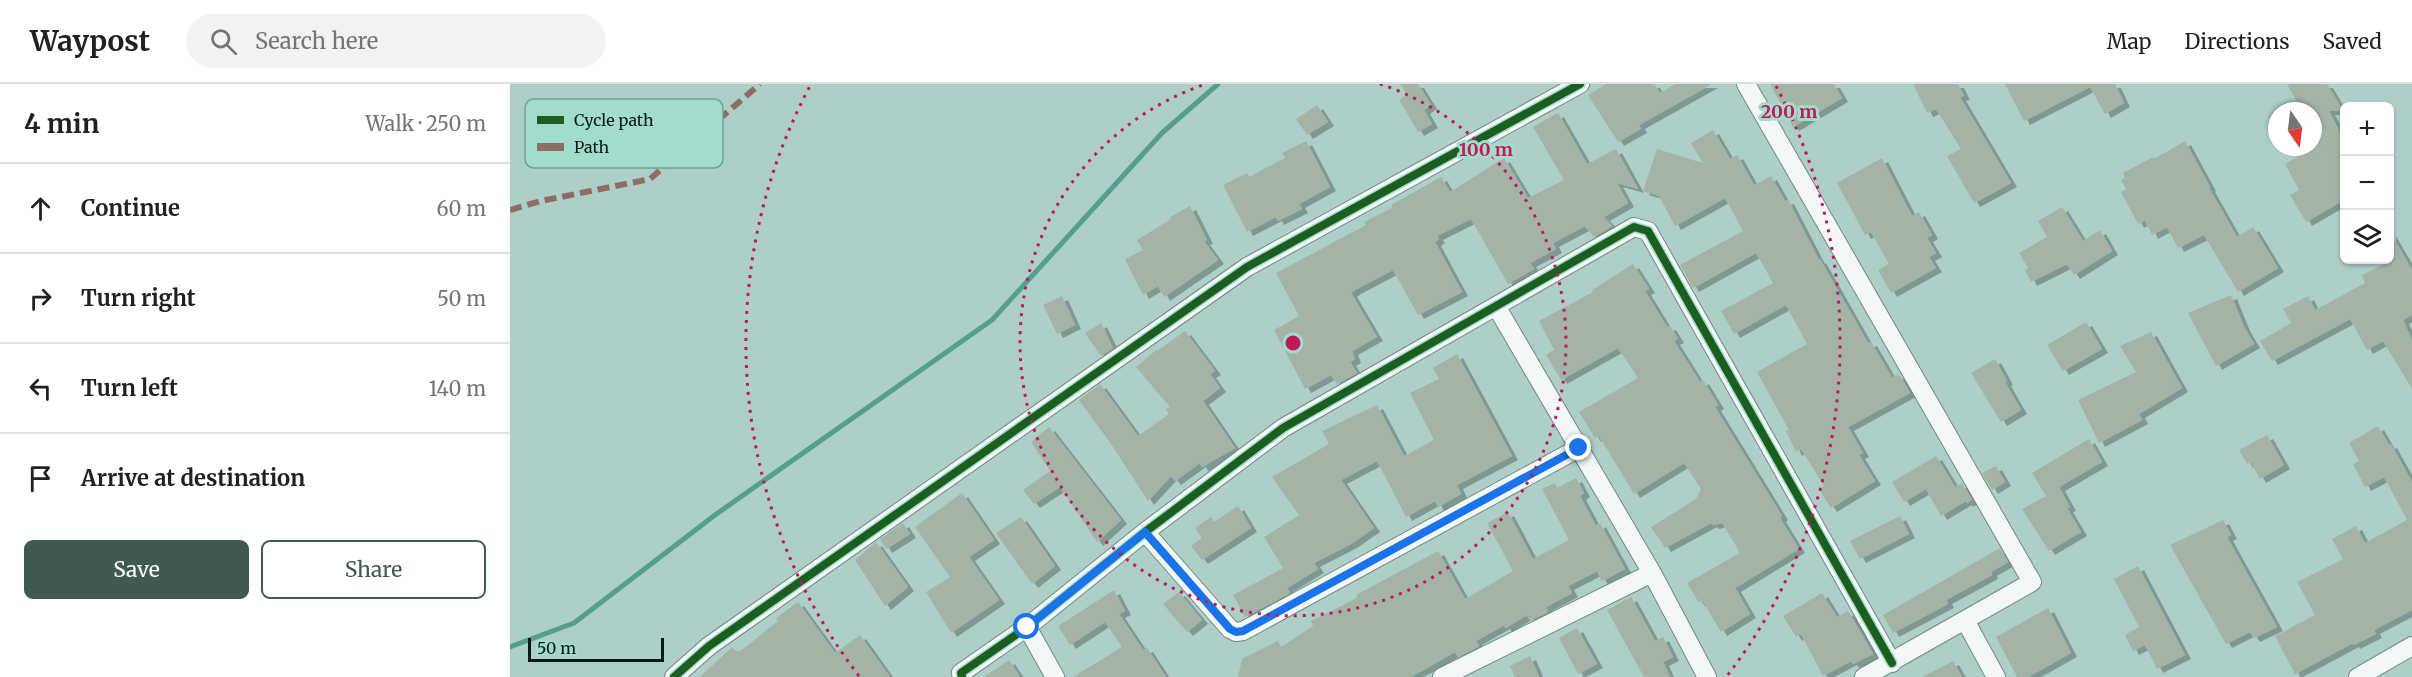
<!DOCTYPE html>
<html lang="en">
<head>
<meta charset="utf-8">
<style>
  body { margin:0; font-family:Merriweather,serif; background:#f2f2f2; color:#202124 }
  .controls { position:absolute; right:18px; top:18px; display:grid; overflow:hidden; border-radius:9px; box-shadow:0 2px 4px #0004 }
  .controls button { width:54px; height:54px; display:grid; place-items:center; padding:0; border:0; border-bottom:2px solid #e0e0e0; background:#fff; color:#202124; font:30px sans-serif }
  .compass { position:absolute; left:1758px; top:18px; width:54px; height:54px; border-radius:50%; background:#fff; box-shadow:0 2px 4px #0004; rotate:166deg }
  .scale { position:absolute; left:18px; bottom:15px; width:136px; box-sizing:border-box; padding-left:6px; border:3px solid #031a15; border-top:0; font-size:16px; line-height:21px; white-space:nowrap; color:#031a15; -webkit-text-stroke:4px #a1dccd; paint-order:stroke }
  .stop { position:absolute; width:18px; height:18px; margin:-14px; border:4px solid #1a73e8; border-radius:50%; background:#fff }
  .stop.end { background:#1a73e8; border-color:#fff; box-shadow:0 2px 6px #0008 }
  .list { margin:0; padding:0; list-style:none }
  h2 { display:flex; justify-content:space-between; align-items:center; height:78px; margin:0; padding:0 24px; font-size:26px }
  h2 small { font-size:20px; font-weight:400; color:#757577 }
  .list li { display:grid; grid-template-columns:39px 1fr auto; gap:18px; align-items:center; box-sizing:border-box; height:90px; padding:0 24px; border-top:2px solid #e0e0e0 }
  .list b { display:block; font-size:22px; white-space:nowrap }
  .list em { font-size:20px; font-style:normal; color:#757577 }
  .actions { display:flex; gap:12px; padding:18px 24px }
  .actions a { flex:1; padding:14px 0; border:2px solid #3f5953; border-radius:9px; text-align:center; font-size:21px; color:#3f5953 }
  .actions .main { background:#3f5953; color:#fff }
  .icon { flex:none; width:33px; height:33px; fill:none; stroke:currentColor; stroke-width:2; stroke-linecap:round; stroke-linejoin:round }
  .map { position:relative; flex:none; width:1902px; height:593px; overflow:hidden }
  header { display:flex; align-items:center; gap:36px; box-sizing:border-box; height:84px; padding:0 30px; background:#fff; border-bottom:2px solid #e0e0e0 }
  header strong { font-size:28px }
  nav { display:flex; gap:33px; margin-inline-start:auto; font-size:21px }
  .search { width:420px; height:54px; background:#f2f2f2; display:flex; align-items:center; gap:15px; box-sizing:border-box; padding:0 21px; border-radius:33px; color:#757577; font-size:22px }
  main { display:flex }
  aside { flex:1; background:#fff }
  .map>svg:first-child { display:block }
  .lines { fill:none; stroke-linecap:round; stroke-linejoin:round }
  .stream { stroke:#549f90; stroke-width:5 }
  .building { fill:#a3b4a7; filter:url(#shadow) }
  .street-casing { stroke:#6f8983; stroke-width:20 }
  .street { stroke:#f3f8f7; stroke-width:18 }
  .quiet { stroke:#8d6e63; stroke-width:6; stroke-dasharray:12 6; stroke-linecap:butt }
  .cycleway-casing { stroke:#a1dccd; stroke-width:11 }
  .cycleway { stroke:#1b5e20; stroke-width:8 }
  .route { stroke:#1a73e8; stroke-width:8 }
  .ring { fill:none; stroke:#c2185b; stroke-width:3; stroke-dasharray:3 6 }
  .key { fill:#a1dccd; stroke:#72a296; stroke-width:1.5 }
  .key-label { font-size:16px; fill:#031a15 }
  .centre { fill:#c2185b; stroke:#a1dccd; stroke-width:3 }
  .ring-label { font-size:18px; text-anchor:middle; font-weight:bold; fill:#c2185b; stroke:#a1dccd; stroke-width:6; stroke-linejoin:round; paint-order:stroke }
</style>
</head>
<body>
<header>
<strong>Waypost</strong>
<div class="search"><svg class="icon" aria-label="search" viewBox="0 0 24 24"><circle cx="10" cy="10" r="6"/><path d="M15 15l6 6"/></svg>Search here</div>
<nav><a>Map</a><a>Directions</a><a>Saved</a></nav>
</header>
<main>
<aside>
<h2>4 min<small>Walk · 250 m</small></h2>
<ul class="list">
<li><svg class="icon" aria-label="ahead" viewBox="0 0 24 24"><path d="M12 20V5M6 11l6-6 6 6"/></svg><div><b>Continue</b></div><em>60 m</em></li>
<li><svg class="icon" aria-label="right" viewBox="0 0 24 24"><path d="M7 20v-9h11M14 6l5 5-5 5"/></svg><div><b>Turn right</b></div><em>50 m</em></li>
<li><svg class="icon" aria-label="left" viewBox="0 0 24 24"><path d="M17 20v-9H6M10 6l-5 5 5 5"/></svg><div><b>Turn left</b></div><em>140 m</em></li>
<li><svg class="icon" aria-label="arrive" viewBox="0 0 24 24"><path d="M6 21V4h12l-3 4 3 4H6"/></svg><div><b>Arrive at destination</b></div></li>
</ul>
<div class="actions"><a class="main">Save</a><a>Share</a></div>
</aside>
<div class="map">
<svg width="1902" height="593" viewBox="0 0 1902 593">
  <defs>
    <filter id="shadow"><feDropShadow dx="6" dy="4" stdDeviation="0" flood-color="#0004"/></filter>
  </defs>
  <rect width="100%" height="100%" fill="#aecfc7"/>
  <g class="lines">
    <path class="stream" d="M 0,563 L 64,539 L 205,431 L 482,236 L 652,49 L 708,0"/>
  </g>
  <path class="building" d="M 890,0 L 908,0 L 921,21 L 914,26 L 922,40 L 908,48 L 889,16 L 897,10 Z
    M 1096,0 L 1144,0 L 1150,9 L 1165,0 L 1202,0 L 1129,41 L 1131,45 L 1108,58 L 1078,11 Z
    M 1260,0 L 1324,0 L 1332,14 L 1283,43 Z
    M 1403,0 L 1448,0 L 1454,12 L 1450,13 L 1501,99 L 1464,119 L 1437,72 L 1451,65 L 1426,25 L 1417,29 Z
    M 1495,0 L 1605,0 L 1614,19 L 1595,30 L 1580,3 L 1514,37 Z
    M 1777,0 L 1817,0 L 1833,27 L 1819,27 L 1834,56 L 1834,116 L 1796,138 L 1780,111 L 1789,106 L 1775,80 L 1803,64 L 1803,29 L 1806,27 L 1792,27 Z
    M 807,21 L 818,38 L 797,51 L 786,35 Z
    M 1048,29 L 1077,80 L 1106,65 L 1128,105 L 1107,99 L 1118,119 L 1094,133 L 1102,142 L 1084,153 L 1075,142 L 1043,159 L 1046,165 L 1020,179 L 1024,185 L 998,200 L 961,135 L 927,152 L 929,155 L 925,158 L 952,208 L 908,231 L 883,186 L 845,206 L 841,209 L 867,253 L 842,267 L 845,275 L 840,278 L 847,289 L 827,300 L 821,291 L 795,305 L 764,246 L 789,232 L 766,189 L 856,141 L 854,138 L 882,124 L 881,121 L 931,93 L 940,108 L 994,74 L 1018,114 L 1054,96 L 1023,43 Z
    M 1203,46 L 1220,75 L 1227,71 L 1244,101 L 1261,92 L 1275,117 L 1278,116 L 1309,176 L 1310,175 L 1358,259 L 1361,258 L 1382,294 L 1389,290 L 1400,309 L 1338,343 L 1353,369 L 1349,371 L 1365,397 L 1321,424 L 1309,405 L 1314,402 L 1291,365 L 1286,368 L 1276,347 L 1279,346 L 1247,288 L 1297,260 L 1276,221 L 1224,250 L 1211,227 L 1263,199 L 1246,169 L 1183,204 L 1170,181 L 1233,147 L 1215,114 L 1165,142 L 1149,112 L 1133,107 L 1147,65 L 1193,79 L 1181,59 Z
    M 796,57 L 820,103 L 789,120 L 792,125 L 768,137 L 766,133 L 737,148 L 713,101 L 737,89 L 739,93 L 775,74 L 772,69 Z
    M 1675,57 L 1700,103 L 1699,104 L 1727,153 L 1743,143 L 1768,184 L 1728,208 L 1694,151 L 1668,164 L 1657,143 L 1642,151 L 1635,136 L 1628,140 L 1611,108 L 1616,105 L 1611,96 L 1615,94 L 1613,89 L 1643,73 L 1644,75 Z
    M 1372,74 L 1402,132 L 1409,128 L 1422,151 L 1417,154 L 1426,169 L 1419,173 L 1426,184 L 1381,209 L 1368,186 L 1379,180 L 1361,148 L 1355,151 L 1327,99 Z
    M 680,122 L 697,156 L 694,157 L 708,176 L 654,213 L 648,202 L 633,211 L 615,175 L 633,166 L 627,156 L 661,135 L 660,133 Z
    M 1552,123 L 1573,157 L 1590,146 L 1602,167 L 1564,191 L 1557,180 L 1521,198 L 1515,186 L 1518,184 L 1509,169 L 1537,153 L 1528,137 Z
    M 1880,148 L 1902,186 L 1902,231 L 1893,236 L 1902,256 L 1902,305 L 1873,257 L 1857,266 L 1840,235 L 1762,277 L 1750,257 L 1781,239 L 1773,225 L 1798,212 L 1805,226 L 1855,199 L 1852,191 L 1880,177 Z
    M 1123,180 L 1139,205 L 1135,207 L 1157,243 L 1160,242 L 1168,255 L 1164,257 L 1190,298 L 1193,296 L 1208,321 L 1205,323 L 1272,432 L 1270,434 L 1289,465 L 1225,504 L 1240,530 L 1211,548 L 1192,516 L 1189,519 L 1177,499 L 1228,470 L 1229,467 L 1212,439 L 1203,441 L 1201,439 L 1155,464 L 1141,443 L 1186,415 L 1191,405 L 1174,379 L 1124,410 L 1089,352 L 1085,354 L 1069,328 L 1128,294 L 1108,264 L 1051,296 L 1036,271 L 1044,266 L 1029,237 L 1083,208 L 1082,206 Z
    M 1721,211 L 1734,243 L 1744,260 L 1706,282 L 1678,229 Z
    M 552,212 L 565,241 L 547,250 L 533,221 Z
    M 1576,238 L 1592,265 L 1553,287 L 1537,261 Z
    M 591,239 L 603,264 L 591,272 L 575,249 Z
    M 675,247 L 705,287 L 700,290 L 710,304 L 693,317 L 725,364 L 692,383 L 690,379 L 665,397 L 661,392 L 638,417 L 601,360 L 569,316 L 590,300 L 628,352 L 659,330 L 656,325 L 660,323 L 626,283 L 646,266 L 647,267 Z
    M 1641,248 L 1672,304 L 1629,330 L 1632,336 L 1589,359 L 1568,316 L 1626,288 L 1610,262 Z
    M 947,270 L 1002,372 L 947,401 L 951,410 L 928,423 L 925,417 L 896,433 L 867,377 L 831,396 L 864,444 L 841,460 L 804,479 L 808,485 L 777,504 L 780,509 L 735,533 L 723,511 L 773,484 L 754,453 L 789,431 L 762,393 L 819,360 L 812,347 L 867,321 L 894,372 L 924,356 L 900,309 L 929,295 L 923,284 Z
    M 1485,275 L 1497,297 L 1495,298 L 1511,326 L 1491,338 L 1461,289 Z
    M 1868,342 L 1879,361 L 1881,360 L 1902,398 L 1902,526 L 1864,546 L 1866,550 L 1844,561 L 1843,559 L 1785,590 L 1765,552 L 1805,531 L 1787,498 L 1833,475 L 1822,455 L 1846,442 L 1855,459 L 1897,436 L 1874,393 L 1855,403 L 1843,380 L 1849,377 L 1839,359 Z
    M 539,343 L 611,436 L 587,458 L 550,403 L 524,420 L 513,406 L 540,387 L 521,358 Z
    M 1757,351 L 1774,381 L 1750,395 L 1741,378 L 1737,380 L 1729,366 Z
    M 1579,355 L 1592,378 L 1549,403 L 1560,423 L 1557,424 L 1571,448 L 1539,467 L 1512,425 L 1536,412 L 1522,389 Z
    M 1426,372 L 1445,403 L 1452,399 L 1462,416 L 1457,419 L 1456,417 L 1431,432 L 1416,405 L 1394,418 L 1382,398 Z
    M 1486,382 L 1495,398 L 1482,406 L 1472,389 Z
    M 1066,394 L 1074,409 L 1070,412 L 1086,442 L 1090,439 L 1115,485 L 1092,497 L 1087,487 L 1058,502 L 1062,509 L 1036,523 L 1038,528 L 1020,537 L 1017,531 L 996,544 L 994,541 L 966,557 L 969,562 L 964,565 L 948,573 L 945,568 L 901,593 L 728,593 L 732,575 L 768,557 L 771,563 L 803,542 L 801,537 L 847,514 L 846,511 L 928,467 L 955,515 L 1003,487 L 977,439 L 998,428 L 1023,475 L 1059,456 L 1032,405 L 1045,399 L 1047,404 Z
    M 452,409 L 484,456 L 459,473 L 489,516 L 441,549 L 416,508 L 440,493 L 405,443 Z
    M 728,422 L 741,444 L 692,476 L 681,462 L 692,454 L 685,444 L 701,433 L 704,438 Z
    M 1390,432 L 1399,450 L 1350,475 L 1340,457 Z
    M 511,433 L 545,482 L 522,500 L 486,449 Z
    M 1713,436 L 1721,451 L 1717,453 L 1767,543 L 1744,554 L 1740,548 L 1716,560 L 1660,461 Z
    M 393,439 L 400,450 L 376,465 L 370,455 Z
    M 366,458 L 398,503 L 375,522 L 345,476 Z
    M 1490,464 L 1498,478 L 1481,488 L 1482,491 L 1436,516 L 1438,520 L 1383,549 L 1373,531 Z
    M 1628,482 L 1675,571 L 1647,585 L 1635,561 L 1623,567 L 1615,551 L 1629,543 L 1604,495 Z
    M 604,506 L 615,527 L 609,530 L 633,566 L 637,564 L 656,593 L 563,593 L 612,563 L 595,538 L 560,561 L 548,542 Z
    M 669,508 L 692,536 L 677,548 L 653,520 Z
    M 1312,509 L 1327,533 L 1338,527 L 1363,570 L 1343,580 L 1341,577 L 1313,592 L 1291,550 L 1286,553 L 1273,532 Z
    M 1121,513 L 1145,557 L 1153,553 L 1163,573 L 1153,578 L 1160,593 L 1134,593 L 1097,526 Z
    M 288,518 L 325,569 L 350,551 L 380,593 L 190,593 L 222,563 L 228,569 L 268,537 L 266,534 Z
    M 1538,524 L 1561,569 L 1518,593 L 1507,593 L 1486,553 Z
    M 1067,544 L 1087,580 L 1068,590 L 1049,554 Z
    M 1020,572 L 1029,593 L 1005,593 L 1000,582 Z
    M 499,576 L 510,593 L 474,593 Z
    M 1443,577 L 1452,593 L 1412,593 Z"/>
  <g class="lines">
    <g class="street-casing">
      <path id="street" d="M 1236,0 L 1522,498 L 1455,536
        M 986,222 L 1142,489 L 1197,593
        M 635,448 L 720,545 L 726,548 L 733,547 L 1069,364
        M 517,543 L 545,593
        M 164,593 L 199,562 L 737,183 L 1070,0
        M 452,593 L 451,589 L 517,543 L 635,448 L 773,344 L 1124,143 L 1138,147 L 1382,579
        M 932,593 L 1142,489
        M 1354,593 L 1455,536 L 1486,593
        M 1848,593 L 1902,562"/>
    </g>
    <use href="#street" class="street"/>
    <path class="quiet" d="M 0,126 L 31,117 L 140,95 L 250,0"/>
    <g class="cycleway-casing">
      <path id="cycleway" d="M 164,593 L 199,562 L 737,183 L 1070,0
        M 452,593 L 451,589 L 517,543 L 635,448 L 773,344 L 1124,143 L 1138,147 L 1382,579"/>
    </g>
    <use href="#cycleway" class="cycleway"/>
  </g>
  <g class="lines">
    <path class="route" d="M 517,543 L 635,448 L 720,545 L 726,548 L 733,547 L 1069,364"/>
  </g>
  <g class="ring">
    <path d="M870 0A273 273 0 1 1 696 0"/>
    <path d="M349 592A547 547 0 0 1 300 2M1266 2A547 547 0 0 1 1217 592"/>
  </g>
  <rect x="15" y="15" width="198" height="69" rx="9" class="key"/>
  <rect x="27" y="32" width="27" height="8" fill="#1b5e20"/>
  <rect x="27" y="59" width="27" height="8" fill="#8d6e63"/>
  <g class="key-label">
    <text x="64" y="42">Cycle path</text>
    <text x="64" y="69">Path</text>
  </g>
  <circle cx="783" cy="259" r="9" class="centre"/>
  <g class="ring-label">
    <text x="1279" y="34">200 m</text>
    <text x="976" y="72">100 m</text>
  </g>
</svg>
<div class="controls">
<button>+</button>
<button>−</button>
<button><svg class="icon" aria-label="layers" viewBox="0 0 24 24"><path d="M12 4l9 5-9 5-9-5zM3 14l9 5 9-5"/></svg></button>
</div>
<svg class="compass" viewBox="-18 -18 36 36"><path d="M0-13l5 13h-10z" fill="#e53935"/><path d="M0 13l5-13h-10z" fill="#757577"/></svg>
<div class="scale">50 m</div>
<div class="stop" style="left:517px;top:543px"></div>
<div class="stop end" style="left:1069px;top:364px"></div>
</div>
</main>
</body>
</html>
